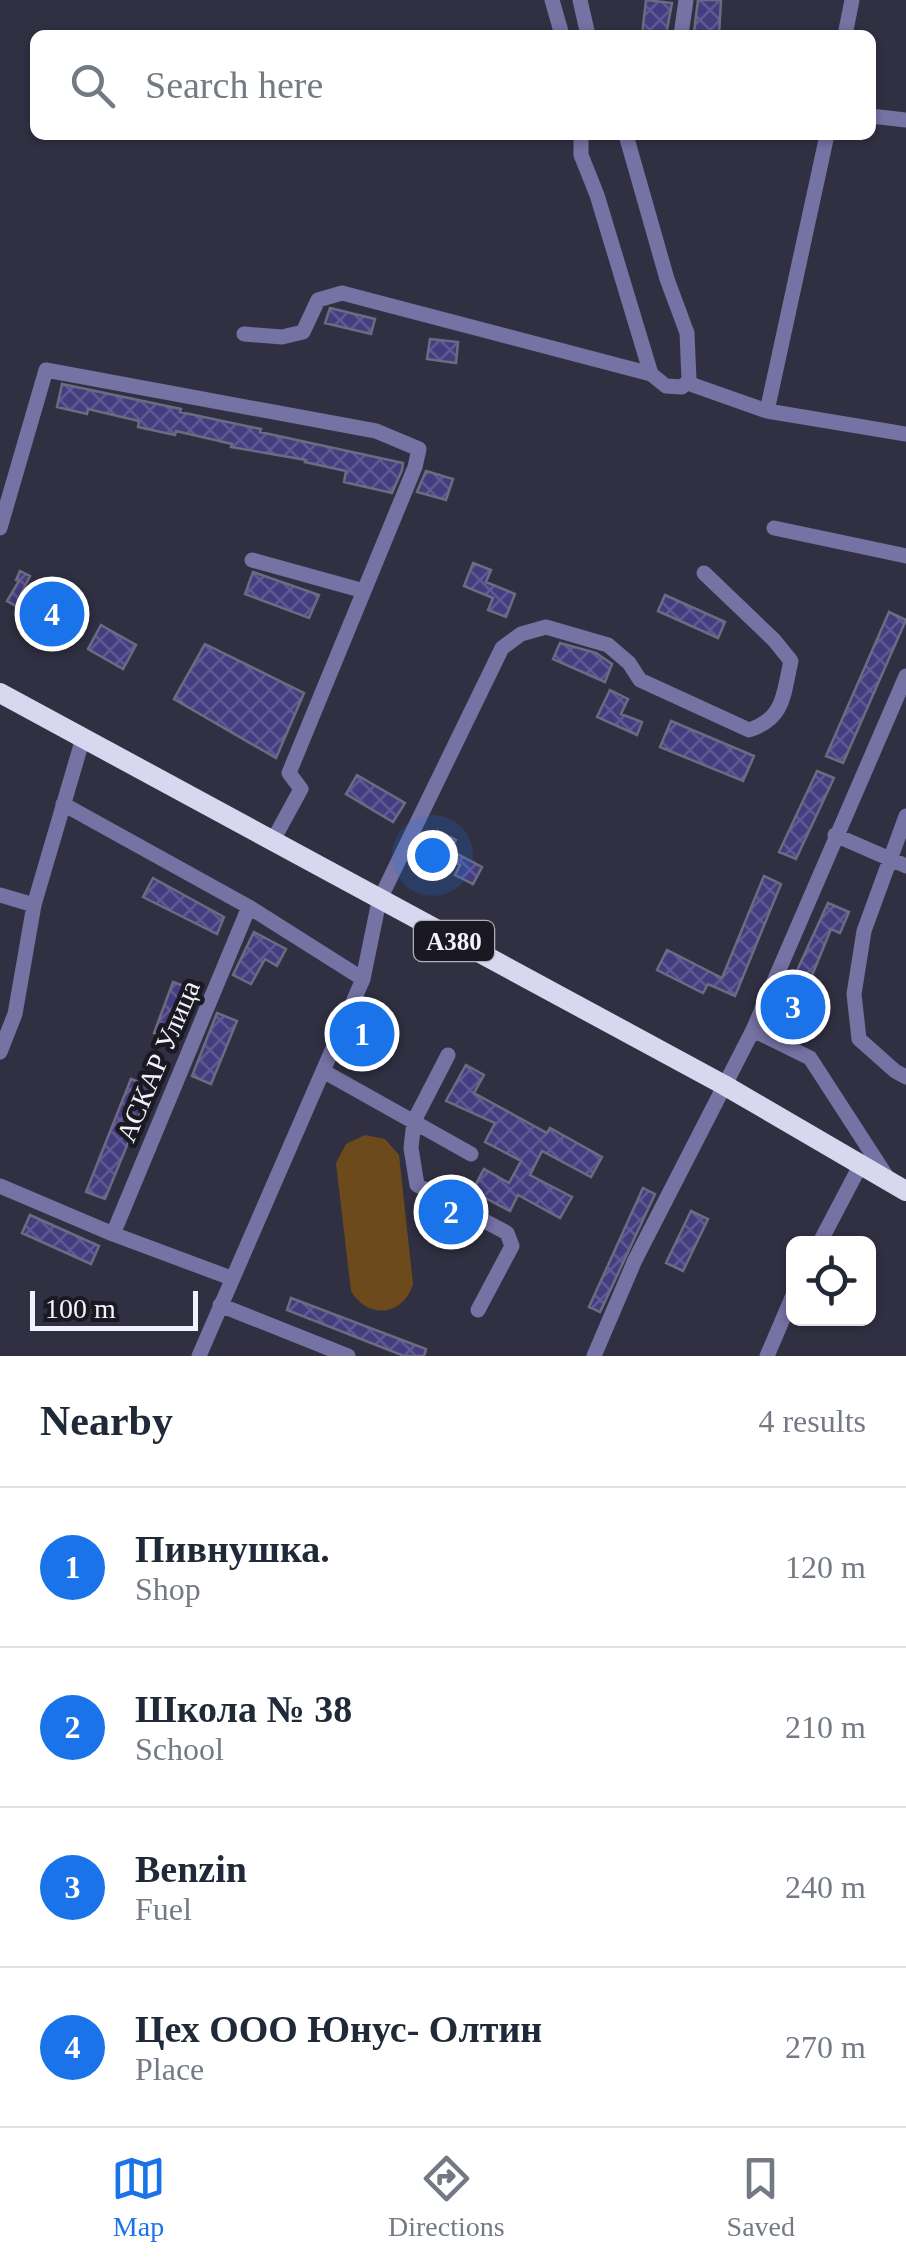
<!DOCTYPE html>
<html lang="en">
<head>
<meta charset="utf-8">
<style>
  body { margin:0; font-family:"Times New Roman",serif; background:#f2f2f3; color:#1f2937 }
  .controls { position:absolute; right:30px; bottom:30px; display:grid; overflow:hidden; border-radius:15px; box-shadow:0 2px 8px #0004 }
  .controls button { width:90px; height:90px; display:grid; place-items:center; padding:0; border:0; border-bottom:2px solid #e0e1e3; background:#fff; color:#1f2937; font:50px sans-serif }
  .scale { position:absolute; left:30px; bottom:25px; width:168px; box-sizing:border-box; padding-left:10px; border:5px solid #f2f2fe; border-top:0; font-size:28px; line-height:35px; white-space:nowrap; color:#f2f2fe; -webkit-text-stroke:8px #1a1922; paint-order:stroke }
  .you { position:absolute; left:432px; top:855px; width:35px; height:35px; margin:-25px; border:8px solid #fff; border-radius:50%; background:#1a73e8; box-shadow:0 0 0 15px #1a73e833 }
  .badge { display:grid; place-items:center; width:65px; height:65px; border-radius:50%; background:#1a73e8; color:#fff; font-size:32px; font-weight:700 }
  .pin { position:absolute; translate:-50% -50%; border:5px solid #fff; box-shadow:0 2px 10px #0006 }
  .list { margin:0; padding:0; list-style:none }
  h2 { display:flex; justify-content:space-between; align-items:center; height:130px; margin:0; padding:0 40px; font-size:42px }
  h2 small { font-size:32px; font-weight:400; color:#747a83 }
  .list li { display:grid; grid-template-columns:65px 1fr auto; gap:30px; align-items:center; box-sizing:border-box; height:160px; padding:0 40px; border-top:2px solid #e0e1e3 }
  .list b { display:block; font-size:38px; white-space:nowrap }
  .list p { margin:0; font-size:32px; white-space:nowrap; color:#747a83 }
  .list em { font-size:32px; font-style:normal; color:#747a83 }
  .icon { flex:none; width:55px; height:55px; fill:none; stroke:currentColor; stroke-width:2; stroke-linecap:round; stroke-linejoin:round }
  .map { position:relative; flex:none; width:906px; height:1356px; overflow:hidden }
  .search { position:absolute; background:#fff; box-shadow:0 2px 8px #0004; left:30px; right:30px; top:30px; height:110px; display:flex; align-items:center; gap:25px; box-sizing:border-box; padding:0 35px; border-radius:15px; color:#747a83; font-size:38px }
  .sheet { height:770px; background:#fff }
  nav { display:flex; justify-content:space-around; align-items:center; box-sizing:border-box; height:140px; border-top:2px solid #e0e1e3; background:#fff; font-size:28px; color:#747a83 }
  nav a { display:grid; justify-items:center; gap:5px }
  nav .on { color:#1a73e8 }
  .map>svg:first-child { display:block }
  .grass { fill:#6c4a1c }
  .building { fill:url(#building-cross-hatch); stroke:#6c6b81; stroke-width:2.5 }
  .lines { fill:none; stroke-linecap:round; stroke-linejoin:round }
  .minor { stroke:#7572a4; stroke-width:15 }
  .highway { stroke:#d7d7ef; stroke-width:20 }
  .labels { text-anchor:middle; dominant-baseline:central; stroke-width:9; stroke-linejoin:round; paint-order:stroke }
  .shield { fill:#1a1922; stroke:#b1b1bc; stroke-width:2.5 }
  .shield-label { font-size:25px; font-weight:bold; fill:#f2f2fe }
  .street-label { font-size:28px; fill:#f2f2fe; stroke:#1a1922 }
</style>
</head>
<body>
<div class="map">
<svg width="906" height="1356" viewBox="0 0 906 1356">
  <defs>
    <pattern id="building-cross-hatch" width="8" height="8" patternUnits="userSpaceOnUse" patternTransform="scale(2.5)"><rect width="8" height="8" fill="#453d7f"/><path d="M0 0l8 8M0 8l8-8" fill="none" stroke="#605a92"/></pattern>
  </defs>
  <rect width="100%" height="100%" fill="#313043"/>
  <path class="grass" d="M 365,1135 L 385,1139 L 399,1155 L 413,1284 C 403,1316 368,1320 351,1291 L 336,1163 L 346,1144 Z"/>
  <path class="building" d="M 646,0 L 672,3 L 666,35 L 642,35 Z
    M 698,0 L 721,0 L 719,35 L 694,32 Z
    M 330,308 L 375,319 L 371,334 L 325,323 Z
    M 430,339 L 458,342 L 456,363 L 427,359 Z
    M 62,384 L 181,409 L 180,412 L 261,429 L 260,432 L 403,463 L 402,470 L 392,493 L 344,482 L 346,471 L 305,462 L 306,460 L 231,447 L 232,444 L 176,431 L 175,435 L 138,427 L 139,421 L 88,409 L 87,414 L 57,407 Z
    M 426,471 L 453,479 L 446,500 L 417,492 Z
    M 473,563 L 491,570 L 486,582 L 515,594 L 506,617 L 488,610 L 493,598 L 464,586 Z
    M 20,571 L 30,576 L 20,596 L 37,605 L 42,597 L 73,614 L 62,632 L 7,601 L 19,581 L 16,580 Z
    M 253,572 L 319,595 L 309,618 L 245,594 Z
    M 665,595 L 725,622 L 718,638 L 658,611 Z
    M 889,612 L 906,620 L 843,763 L 826,756 Z
    M 101,625 L 136,645 L 123,669 L 88,649 Z
    M 560,643 L 596,653 L 612,664 L 605,682 L 553,659 Z
    M 205,644 L 304,693 L 276,758 L 174,699 Z
    M 610,690 L 628,699 L 621,714 L 642,722 L 637,735 L 597,717 Z
    M 671,721 L 754,756 L 743,781 L 660,747 Z
    M 817,771 L 834,778 L 796,859 L 779,852 Z
    M 357,775 L 405,803 L 393,822 L 346,794 Z
    M 438,831 L 456,840 L 450,850 L 482,867 L 473,884 L 455,875 L 460,865 L 428,849 Z
    M 764,876 L 781,884 L 735,996 L 708,984 L 703,993 L 657,970 L 667,950 L 722,978 Z
    M 153,878 L 224,917 L 217,934 L 143,897 Z
    M 828,903 L 849,912 L 840,933 L 831,929 L 802,1000 L 807,1002 L 799,1021 L 778,1012 Z
    M 254,932 L 286,949 L 277,966 L 265,959 L 251,984 L 233,975 Z
    M 173,982 L 192,989 L 173,1041 L 154,1033 Z
    M 370,1001 L 381,1006 L 354,1067 L 343,1062 Z
    M 217,1013 L 237,1021 L 211,1084 L 192,1076 Z
    M 466,1065 L 484,1075 L 474,1093 L 547,1133 L 550,1128 L 602,1157 L 591,1177 L 542,1151 L 530,1175 L 572,1197 L 560,1218 L 518,1195 L 510,1211 L 472,1191 L 484,1169 L 509,1183 L 521,1161 L 485,1142 L 495,1123 L 446,1101 Z
    M 131,1079 L 151,1087 L 105,1199 L 86,1192 Z
    M 643,1188 L 655,1194 L 600,1312 L 589,1307 Z
    M 691,1211 L 708,1219 L 683,1271 L 666,1263 Z
    M 30,1215 L 99,1246 L 91,1264 L 22,1233 Z
    M 291,1298 L 426,1349 L 424,1356 L 404,1356 L 287,1310 Z"/>
  <g class="lines">
    <path class="minor" d="M 552,0 L 562,35
      M 580,0 L 588,35
      M 681,35 L 686,0
      M 845,35 L 852,0
      M 871,116 L 906,120
      M 581,135 L 581,155 L 597,195 L 651,374 L 666,386 L 682,387 L 689,380
      M 626,135 L 667,279 L 687,333 L 689,380 L 693,385 L 767,411
      M 827,135 L 767,411 L 906,434
      M 244,334 L 282,337 L 303,332 L 318,300 L 342,293 L 651,374
      M 0,528 L 46,370 L 376,431 L 419,449 L 415,467 L 289,773 L 301,789 L 272,842
      M 774,528 L 906,556
      M 252,560 L 364,591
      M 63,804 L 249,907 L 363,979
      M 906,816 L 864,931 L 854,994 L 859,1039 L 895,1071 L 906,1077
      M 835,835 L 906,866
      M 0,895 L 34,905
      M 753,1030 L 810,1058 L 889,1180
      M 0,1052 L 15,1014 L 34,905 L 83,738
      M 448,1055 L 414,1121 L 411,1148 L 417,1185 L 507,1233 L 512,1246 L 478,1310
      M 323,1071 L 471,1154
      M 0,1186 L 113,1234 L 231,1278
      M 113,1234 L 249,907
      M 819,1244 L 860,1166
      M 220,1305 L 348,1356
      M 199,1356 L 363,979 L 379,901 L 502,648 L 521,634 L 546,627 L 608,645 L 629,663 L 640,680 L 749,730 C 785,718 783,695 791,661 L 774,640 L 704,573
      M 594,1356 L 635,1260 L 753,1030 L 906,676
      M 767,1356 L 794,1293"/>
    <path class="highway" d="M 0,693 L 724,1085 L 906,1191"/>
  </g>
  <g class="labels">
    <rect class="shield" x="414" y="921" width="80" height="40" rx="8"/>
    <g class="shield-label">
      <text x="454" y="941">A380</text>
    </g>
    <g class="street-label">
      <text transform="translate(158 1061) rotate(-67)">АСКАР Улица</text>
    </g>
  </g>
</svg>
<div class="controls">
<button><svg class="icon" aria-label="locate" viewBox="0 0 24 24"><circle cx="12" cy="12" r="6"/><path d="M12 2v4M12 18v4M2 12h4M18 12h4"/></svg></button>
</div>
<div class="scale">100 m</div>
<div class="you"></div>
<div class="pin badge" style="left:362px;top:1034px">1</div>
<div class="pin badge" style="left:451px;top:1212px">2</div>
<div class="pin badge" style="left:793px;top:1007px">3</div>
<div class="pin badge" style="left:52px;top:614px">4</div>
<div class="search"><svg class="icon" aria-label="search" viewBox="0 0 24 24"><circle cx="10" cy="10" r="6"/><path d="M15 15l6 6"/></svg>Search here</div>
</div>
<section class="sheet">
<h2>Nearby<small>4 results</small></h2>
<ul class="list">
<li><span class="badge">1</span><div><b>Пивнушка.</b><p>Shop</p></div><em>120 m</em></li>
<li><span class="badge">2</span><div><b>Школа № 38</b><p>School</p></div><em>210 m</em></li>
<li><span class="badge">3</span><div><b>Benzin</b><p>Fuel</p></div><em>240 m</em></li>
<li><span class="badge">4</span><div><b>Цех ООО Юнус- Олтин</b><p>Place</p></div><em>270 m</em></li>
</ul>
</section>
<nav>
<a class="on"><svg class="icon" aria-label="map" viewBox="0 0 24 24"><path d="M3 6l6-2 6 2 6-2v14l-6 2-6-2-6 2zM9 4v14M15 6v14"/></svg>Map</a>
<a><svg class="icon" aria-label="directions" viewBox="0 0 24 24"><path d="M12 3l9 9-9 9-9-9zM9 14v-3h6M13 9l2 2-2 2"/></svg>Directions</a>
<a><svg class="icon" aria-label="saved" viewBox="0 0 24 24"><path d="M7 4h10v16l-5-4-5 4z"/></svg>Saved</a>
</nav>
</body>
</html>
